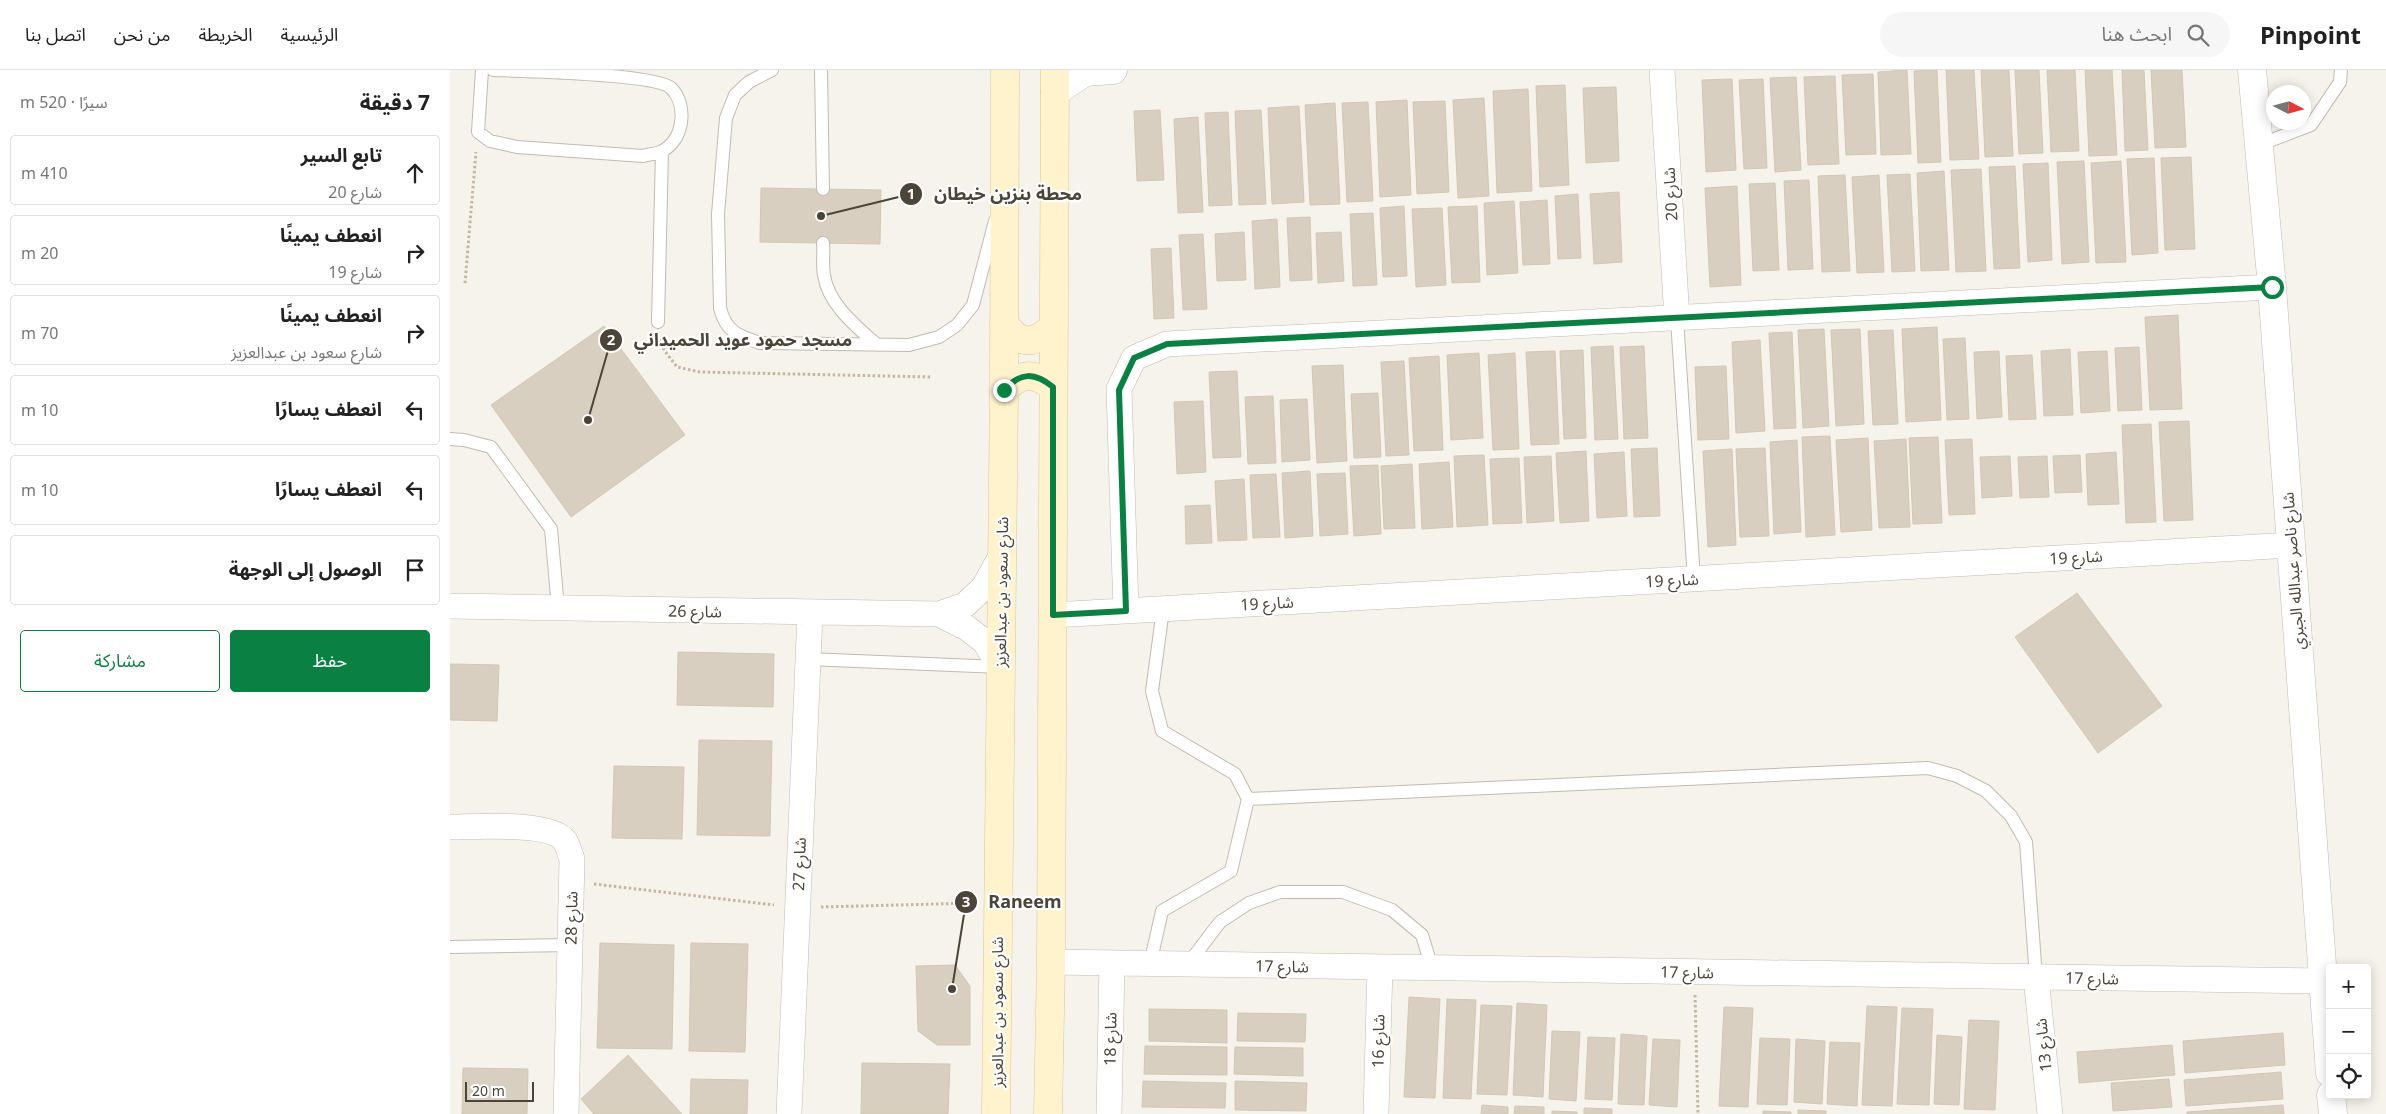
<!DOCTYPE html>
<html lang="ar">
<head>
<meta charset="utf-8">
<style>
  body { margin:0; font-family:"Noto Sans","Noto Sans Arabic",sans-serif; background:#f6f6f6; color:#222; direction:rtl }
  .controls { position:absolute; right:15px; bottom:15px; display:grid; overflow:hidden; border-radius:5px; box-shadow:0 2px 12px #0003 }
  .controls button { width:45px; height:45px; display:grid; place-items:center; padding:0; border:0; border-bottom:1px solid #e0e0e0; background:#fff; color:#222; font:25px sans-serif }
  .compass { position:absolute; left:1816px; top:15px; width:45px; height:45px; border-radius:50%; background:#fff; box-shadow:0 2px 12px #0003; rotate:96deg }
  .scale { position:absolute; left:15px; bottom:12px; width:69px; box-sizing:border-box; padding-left:5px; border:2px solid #4b4439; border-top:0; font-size:14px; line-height:18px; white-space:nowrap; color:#4b4439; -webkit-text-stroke:4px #fff; paint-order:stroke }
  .stop { position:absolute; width:15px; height:15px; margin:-11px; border:4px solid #0b8043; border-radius:50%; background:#fff }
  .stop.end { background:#0b8043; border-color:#fff; box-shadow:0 1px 5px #0008 }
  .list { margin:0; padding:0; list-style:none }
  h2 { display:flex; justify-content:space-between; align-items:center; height:65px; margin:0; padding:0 20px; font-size:21px }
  h2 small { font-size:16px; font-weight:400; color:#767676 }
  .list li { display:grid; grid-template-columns:32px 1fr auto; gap:15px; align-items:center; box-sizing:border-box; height:70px; margin:0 10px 10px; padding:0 10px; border:1px solid #e0e0e0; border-radius:5px }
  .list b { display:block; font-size:19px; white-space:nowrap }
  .list p { margin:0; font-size:16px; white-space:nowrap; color:#767676 }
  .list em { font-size:16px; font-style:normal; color:#767676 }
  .actions { display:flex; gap:10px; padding:15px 20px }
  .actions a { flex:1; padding:11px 0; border:1px solid #0b8043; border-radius:5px; text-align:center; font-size:18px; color:#0b8043 }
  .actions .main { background:#0b8043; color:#fff }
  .icon { flex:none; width:28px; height:28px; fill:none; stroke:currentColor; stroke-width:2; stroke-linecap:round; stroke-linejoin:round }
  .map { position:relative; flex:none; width:1936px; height:1044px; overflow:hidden; direction:ltr }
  header { display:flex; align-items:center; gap:30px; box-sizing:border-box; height:70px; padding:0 25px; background:#fff; border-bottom:1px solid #e0e0e0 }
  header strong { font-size:24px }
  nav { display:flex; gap:28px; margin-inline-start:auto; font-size:18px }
  .search { width:350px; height:45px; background:#f6f6f6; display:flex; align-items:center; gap:12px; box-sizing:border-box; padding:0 18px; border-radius:28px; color:#767676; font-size:19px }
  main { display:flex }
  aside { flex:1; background:#fff }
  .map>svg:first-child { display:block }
  .building { fill:#d8cfc1; stroke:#d3c7b4 }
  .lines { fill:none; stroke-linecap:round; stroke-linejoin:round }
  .service-casing { stroke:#c2bbae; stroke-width:14 }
  .minor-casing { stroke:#c2bbae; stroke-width:26 }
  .tertiary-casing { stroke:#c2bbae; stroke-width:29 }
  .secondary-casing { stroke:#d6c79b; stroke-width:29 }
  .path { stroke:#c4b79f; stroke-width:3; stroke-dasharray:2.5 2.5; stroke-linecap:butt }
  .service { stroke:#fff; stroke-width:12 }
  .minor { stroke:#fff; stroke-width:25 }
  .tertiary { stroke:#fff; stroke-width:28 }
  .secondary { stroke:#fff3cd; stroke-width:28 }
  .route { stroke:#0b8043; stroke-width:6 }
  .labels { text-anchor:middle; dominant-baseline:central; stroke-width:4.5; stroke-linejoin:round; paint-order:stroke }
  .street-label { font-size:16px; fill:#4b4439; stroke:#fff }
  .leader { fill:none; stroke:#4b4439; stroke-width:2 }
  .callout-dot { fill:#4b4439; stroke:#fff; stroke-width:2 }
  .mark-label { font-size:15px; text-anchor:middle; font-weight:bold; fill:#fff }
  .callout-label { font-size:18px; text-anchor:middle; font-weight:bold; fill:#4b4439; stroke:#fff; stroke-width:4.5; stroke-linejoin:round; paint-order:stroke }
</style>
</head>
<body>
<header>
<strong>Pinpoint</strong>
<div class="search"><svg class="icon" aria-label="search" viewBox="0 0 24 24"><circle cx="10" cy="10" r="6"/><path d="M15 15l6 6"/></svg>ابحث هنا</div>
<nav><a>الرئيسية</a><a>الخريطة</a><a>من نحن</a><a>اتصل بنا</a></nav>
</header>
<main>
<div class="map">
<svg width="1936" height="1044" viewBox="0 0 1936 1044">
  <rect width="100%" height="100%" fill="#f6f3ec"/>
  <path class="building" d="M 1457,0 L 1461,84 L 1431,85 L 1428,2 Z
    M 1487,0 L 1491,92 L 1468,93 L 1464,1 Z
    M 1496,0 L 1524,0 L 1529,89 L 1500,90 Z
    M 1531,0 L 1559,0 L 1563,86 L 1535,87 Z
    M 1565,0 L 1589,0 L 1593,83 L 1569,84 Z
    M 1597,0 L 1625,0 L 1629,81 L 1601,82 Z
    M 1635,0 L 1662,0 L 1667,85 L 1639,86 Z
    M 1672,0 L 1694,0 L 1698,80 L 1675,81 Z
    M 1701,0 L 1732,0 L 1736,77 L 1705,78 Z
    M 1423,4 L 1426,84 L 1396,85 L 1392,5 Z
    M 1385,6 L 1389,94 L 1358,95 L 1354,7 Z
    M 1346,7 L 1351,100 L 1325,102 L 1320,8 Z
    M 1282,9 L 1286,100 L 1256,102 L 1252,10 Z
    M 1313,9 L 1317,98 L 1294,99 L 1289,10 Z
    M 1115,15 L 1119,115 L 1090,117 L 1086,16 Z
    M 1166,17 L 1169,91 L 1136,93 L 1133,18 Z
    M 1078,19 L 1082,121 L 1047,123 L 1043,21 Z
    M 1034,28 L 1039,126 L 1008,128 L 1003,30 Z
    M 957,30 L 961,125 L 930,127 L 926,32 Z
    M 995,31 L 999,122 L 967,124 L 963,32 Z
    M 918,32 L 923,131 L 897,132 L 892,33 Z
    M 885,33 L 890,134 L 860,135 L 855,35 Z
    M 849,36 L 854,132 L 822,134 L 818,38 Z
    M 710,40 L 714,110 L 687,111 L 684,41 Z
    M 811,40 L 816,134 L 789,135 L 785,41 Z
    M 778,42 L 782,135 L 759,136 L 755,43 Z
    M 748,47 L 753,142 L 728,143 L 724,49 Z
    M 1741,87 L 1745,179 L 1715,180 L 1711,88 Z
    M 1704,88 L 1708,183 L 1682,185 L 1677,89 Z
    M 1634,91 L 1639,192 L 1612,194 L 1607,92 Z
    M 1671,91 L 1676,192 L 1646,193 L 1641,93 Z
    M 1598,93 L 1602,190 L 1578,192 L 1573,94 Z
    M 1565,96 L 1570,198 L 1544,199 L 1539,97 Z
    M 1531,99 L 1536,201 L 1506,202 L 1501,100 Z
    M 1494,101 L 1499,200 L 1471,201 L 1467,103 Z
    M 1460,104 L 1465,201 L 1442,202 L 1437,105 Z
    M 1395,105 L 1400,201 L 1372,202 L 1368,106 Z
    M 1429,105 L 1434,202 L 1407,203 L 1402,107 Z
    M 1359,110 L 1363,199 L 1338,200 L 1334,111 Z
    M 1325,113 L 1329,200 L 1303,201 L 1299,114 Z
    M 1287,116 L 1291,215 L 1260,217 L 1255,118 Z
    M 311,118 L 431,120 L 430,174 L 310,172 Z
    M 1169,122 L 1172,192 L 1144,194 L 1140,124 Z
    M 1128,124 L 1131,188 L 1108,189 L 1105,126 Z
    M 1097,130 L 1100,194 L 1073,195 L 1070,132 Z
    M 1064,131 L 1068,203 L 1037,205 L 1034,133 Z
    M 954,136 L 957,206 L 933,207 L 930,138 Z
    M 1027,136 L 1030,212 L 1002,213 L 998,137 Z
    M 992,138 L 996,215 L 966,217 L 962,139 Z
    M 923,143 L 927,215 L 903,216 L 900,144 Z
    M 860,147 L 862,210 L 840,211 L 837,148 Z
    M 827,149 L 830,217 L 805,219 L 802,151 Z
    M 794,162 L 796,210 L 767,211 L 765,164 Z
    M 891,162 L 894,211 L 868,213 L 866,163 Z
    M 753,164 L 757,239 L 733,240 L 729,165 Z
    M 721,178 L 724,248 L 704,249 L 701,179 Z
    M 1728,245 L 1732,339 L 1700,340 L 1695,247 Z
    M 154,256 L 235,365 L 121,447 L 41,335 Z
    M 1487,257 L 1491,350 L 1456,352 L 1452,259 Z
    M 1374,259 L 1379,356 L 1353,358 L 1348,260 Z
    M 1410,259 L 1414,354 L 1386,356 L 1381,260 Z
    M 1443,260 L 1448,354 L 1423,355 L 1418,261 Z
    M 1342,262 L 1346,358 L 1324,359 L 1319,263 Z
    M 1515,268 L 1519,349 L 1497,350 L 1493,269 Z
    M 1310,270 L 1315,361 L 1286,363 L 1282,272 Z
    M 1163,276 L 1168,369 L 1145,370 L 1141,277 Z
    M 1194,276 L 1198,368 L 1174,369 L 1170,277 Z
    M 1689,277 L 1692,340 L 1668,341 L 1665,278 Z
    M 1620,279 L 1623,345 L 1594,346 L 1591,281 Z
    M 1133,280 L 1136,368 L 1114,369 L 1110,281 Z
    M 1105,281 L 1109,374 L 1081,375 L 1076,282 Z
    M 1549,281 L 1552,347 L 1527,349 L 1524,282 Z
    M 1657,281 L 1660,341 L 1631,343 L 1628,282 Z
    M 1029,283 L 1033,368 L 1001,370 L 997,285 Z
    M 1065,283 L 1069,379 L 1043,380 L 1038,285 Z
    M 1582,285 L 1586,349 L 1559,350 L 1556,286 Z
    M 989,286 L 993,380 L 964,381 L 959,288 Z
    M 954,291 L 959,385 L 936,386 L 931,292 Z
    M 893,295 L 897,391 L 867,393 L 862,296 Z
    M 1276,296 L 1279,369 L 1248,370 L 1245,297 Z
    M 787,301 L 791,387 L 763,388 L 759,302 Z
    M 928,323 L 931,387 L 904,388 L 901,324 Z
    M 823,326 L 826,393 L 798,394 L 795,327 Z
    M 857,329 L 860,390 L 832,392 L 830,330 Z
    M 753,331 L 756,402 L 727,404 L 724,332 Z
    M 1739,351 L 1743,450 L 1714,451 L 1709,352 Z
    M 1701,354 L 1706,452 L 1676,453 L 1672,355 Z
    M 1380,366 L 1385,465 L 1356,467 L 1352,367 Z
    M 1488,367 L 1492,453 L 1463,454 L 1459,368 Z
    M 1418,368 L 1422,460 L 1391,462 L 1386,370 Z
    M 1456,369 L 1460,457 L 1429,458 L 1424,371 Z
    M 1522,369 L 1525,444 L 1499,445 L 1495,370 Z
    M 1347,370 L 1351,462 L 1324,464 L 1320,372 Z
    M 1207,378 L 1210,446 L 1184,447 L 1181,379 Z
    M 1315,378 L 1319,466 L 1290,467 L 1286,379 Z
    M 1282,379 L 1286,475 L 1258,477 L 1253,381 Z
    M 1136,381 L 1139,451 L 1110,453 L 1106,383 Z
    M 1174,382 L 1177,446 L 1147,448 L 1144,384 Z
    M 1666,382 L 1669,434 L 1638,435 L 1636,384 Z
    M 1034,385 L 1038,455 L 1007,457 L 1004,386 Z
    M 1630,385 L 1632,422 L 1605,423 L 1603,386 Z
    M 1101,386 L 1104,451 L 1077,453 L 1074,387 Z
    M 1560,386 L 1562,426 L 1532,428 L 1530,387 Z
    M 1597,386 L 1599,427 L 1570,428 L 1568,387 Z
    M 1069,388 L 1072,453 L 1043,454 L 1040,389 Z
    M 999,392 L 1003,457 L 972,459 L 969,394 Z
    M 962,394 L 965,458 L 934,459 L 931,396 Z
    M 928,395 L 931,464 L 904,466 L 900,396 Z
    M 860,401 L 863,466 L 835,468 L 832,403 Z
    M 895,403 L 898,464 L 870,466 L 867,404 Z
    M 826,404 L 830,467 L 803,468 L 800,405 Z
    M 794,409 L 797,470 L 768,471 L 765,411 Z
    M 760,435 L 762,473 L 736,474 L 735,436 Z
    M 1627,523 L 1712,636 L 1648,683 L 1565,567 Z
    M 228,582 L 324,584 L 323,637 L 227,635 Z
    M 0,594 L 49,595 L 47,651 L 0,650 Z
    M 249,670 L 322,671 L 320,766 L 247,765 Z
    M 164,696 L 234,697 L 232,769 L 162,768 Z
    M 150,873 L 224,875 L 222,979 L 147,978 Z
    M 241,873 L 298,874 L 295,982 L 239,981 Z
    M 505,895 L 520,916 L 520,975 L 487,975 L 468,961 L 466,896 Z
    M 959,927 L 990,929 L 985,1028 L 954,1027 Z
    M 997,929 L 1026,930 L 1021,1029 L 993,1028 Z
    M 1067,933 L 1097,935 L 1093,1027 L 1063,1025 Z
    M 1031,935 L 1062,936 L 1057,1025 L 1027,1024 Z
    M 1417,936 L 1447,937 L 1442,1036 L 1412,1035 Z
    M 1274,937 L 1303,938 L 1298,1037 L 1269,1036 Z
    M 1452,938 L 1483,939 L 1479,1035 L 1447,1034 Z
    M 699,939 L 777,940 L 777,973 L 699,971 Z
    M 788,943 L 856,944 L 855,972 L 787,971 Z
    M 1519,950 L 1549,951 L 1545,1040 L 1514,1039 Z
    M 1102,961 L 1130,962 L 1126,1031 L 1099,1029 Z
    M 1833,963 L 1835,995 L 1735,1003 L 1733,971 Z
    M 1171,964 L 1197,966 L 1194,1035 L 1168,1034 Z
    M 1487,965 L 1512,967 L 1509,1035 L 1484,1034 Z
    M 1138,967 L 1165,968 L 1162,1030 L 1135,1029 Z
    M 1310,968 L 1340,969 L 1337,1035 L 1307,1034 Z
    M 1203,969 L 1230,970 L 1227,1037 L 1199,1035 Z
    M 1346,969 L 1375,971 L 1372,1034 L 1344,1032 Z
    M 1380,972 L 1410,973 L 1407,1036 L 1377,1034 Z
    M 1722,975 L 1725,1005 L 1629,1013 L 1627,982 Z
    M 695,976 L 777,977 L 777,1005 L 694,1004 Z
    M 785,977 L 853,978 L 853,1006 L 784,1004 Z
    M 178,985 L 232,1044 L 144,1044 L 131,1029 Z
    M 412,993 L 500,994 L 498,1044 L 411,1044 Z
    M 13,998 L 78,999 L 77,1044 L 12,1044 Z
    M 1831,1002 L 1833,1029 L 1736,1036 L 1734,1010 Z
    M 241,1009 L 298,1010 L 297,1044 L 240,1044 Z
    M 1719,1009 L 1722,1037 L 1663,1041 L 1661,1013 Z
    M 693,1011 L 776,1013 L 775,1038 L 692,1037 Z
    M 785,1011 L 857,1013 L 856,1041 L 785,1040 Z
    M 1032,1035 L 1058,1037 L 1058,1044 L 1031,1044 Z
    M 1833,1035 L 1834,1044 L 1737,1044 L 1737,1042 Z
    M 1065,1036 L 1094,1037 L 1094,1044 L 1064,1044 Z
    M 1134,1038 L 1162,1039 L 1162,1044 L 1134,1044 Z
    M 1348,1040 L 1376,1041 L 1376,1044 L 1348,1044 Z
    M 1102,1041 L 1127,1042 L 1127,1044 L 1102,1044 Z
    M 1313,1041 L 1341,1042 L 1341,1044 L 1313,1044 Z"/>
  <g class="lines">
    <g class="service-casing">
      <path id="service" d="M 32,0 L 28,62 L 40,71 L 67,77 L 193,86 C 199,84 207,84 212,81 C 234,70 238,35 221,18 C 207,4 70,1 43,0
        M 322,0 L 299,12 L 285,25 L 276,48 L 268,144 L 270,238 C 276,262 288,266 310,273 L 459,275 L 489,267 L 507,255 L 523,235 L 545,151
        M 371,0 L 373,119
        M 1809,75 L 1861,55 L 1890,12 L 1891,0
        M 373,173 C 374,183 372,195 374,205 C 378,234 406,256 427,275
        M 1227,249 L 1244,509
        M 208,252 L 212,81
        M 0,369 L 14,370 L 41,377 L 101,459 L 108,538
        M 358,589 L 550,597
        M 798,729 L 1478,698 L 1507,706 L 1536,721 L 1561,746 L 1576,772 L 1586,907
        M 0,877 L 120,875
        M 700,894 L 712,841 L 781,801 L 798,729 L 785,704 L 712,661 L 702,621 L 713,539
        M 738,894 L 770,852 L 799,833 L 830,822 L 893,822 L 942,840 L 972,865 L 982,898"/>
    </g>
    <g class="minor-casing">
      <path id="minor" d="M 1212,0 L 1227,249
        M 0,536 L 489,544 L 515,535 L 534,517 L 551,486
        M 676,541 L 669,319 L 684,288 L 717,274 L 1822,217
        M 489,544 L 517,558 L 535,572 L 550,597
        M 603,545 L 1841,475
        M 0,757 C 23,757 101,751 115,771 C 118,776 120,784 122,789 L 116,1044
        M 601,892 L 1873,911
        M 1586,907 L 1600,1044
        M 339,1044 L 360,543
        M 659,1044 L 662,893
        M 926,1044 L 930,897"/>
    </g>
    <g class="tertiary-casing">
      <path id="tertiary" d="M 1802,0 L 1822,217 L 1880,1003
        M 605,22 L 635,2 L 663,0
        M 1881,1025 L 1883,1044"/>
    </g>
    <g class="secondary-casing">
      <path id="secondary" d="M 554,253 C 569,275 583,276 603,257
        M 554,320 C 571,302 584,302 603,317
        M 546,1044 L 554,320 L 555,0
        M 598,1044 L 601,892 L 605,0"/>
    </g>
    <path class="path" d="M 15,213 L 26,82
      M 211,268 L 214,280 L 227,297 L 250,302 L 482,307
      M 144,814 L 324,835
      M 371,837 L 524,833
      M 1245,925 L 1248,1044"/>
    <use href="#service" class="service"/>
    <use href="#minor" class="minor"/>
    <use href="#tertiary" class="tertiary"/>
    <use href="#secondary" class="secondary"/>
  </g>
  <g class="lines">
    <path class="route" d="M 554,320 C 571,302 584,302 603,317 L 603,545 L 676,541 L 669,320 L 684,288 L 717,274 L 1822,217"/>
  </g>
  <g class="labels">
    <g class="street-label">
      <text transform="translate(1220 124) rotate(-93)">شارع 20</text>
      <text transform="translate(1626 487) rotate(-3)">شارع 19</text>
      <text transform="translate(1843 501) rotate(-94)">شارع ناصر عبدالله الجبري</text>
      <text transform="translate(1222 510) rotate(-3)">شارع 19</text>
      <text transform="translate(551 522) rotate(-89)">شارع سعود بن عبدالعزيز</text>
      <text transform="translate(817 533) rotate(-3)">شارع 19</text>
      <text transform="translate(245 541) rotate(1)">شارع 26</text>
      <text transform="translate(349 794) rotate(-88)">شارع 27</text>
      <text transform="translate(121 848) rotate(-89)">شارع 28</text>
      <text transform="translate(832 896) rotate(1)">شارع 17</text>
      <text transform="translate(1237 902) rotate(1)">شارع 17</text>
      <text transform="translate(1642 908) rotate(1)">شارع 17</text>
      <text transform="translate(547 942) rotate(-90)">شارع سعود بن عبدالعزيز</text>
      <text transform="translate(660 969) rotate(-89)">شارع 18</text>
      <text transform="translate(928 971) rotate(-89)">شارع 16</text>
      <text transform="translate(1593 975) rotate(-96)">شارع 13</text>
    </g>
  </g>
  <path class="leader" d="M371 146L461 124M138 350L161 270M502 919L516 832"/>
  <g class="callout-dot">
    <circle cx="371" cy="146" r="5"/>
    <circle cx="138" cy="350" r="5"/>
    <circle cx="502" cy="919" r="5"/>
    <circle cx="461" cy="124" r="12"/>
    <circle cx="161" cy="270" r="12"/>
    <circle cx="516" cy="832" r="12"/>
  </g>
  <g class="mark-label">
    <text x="461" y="129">1</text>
    <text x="161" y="275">2</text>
    <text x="516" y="837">3</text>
  </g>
  <g class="callout-label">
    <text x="558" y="130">محطة بنزين خيطان</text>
    <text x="293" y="276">مسجد حمود عويد الحميداني</text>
    <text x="575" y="838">Raneem</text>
  </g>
</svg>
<div class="controls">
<button>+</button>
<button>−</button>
<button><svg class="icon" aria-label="locate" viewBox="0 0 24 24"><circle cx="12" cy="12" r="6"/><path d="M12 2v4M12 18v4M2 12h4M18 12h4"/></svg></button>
</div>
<svg class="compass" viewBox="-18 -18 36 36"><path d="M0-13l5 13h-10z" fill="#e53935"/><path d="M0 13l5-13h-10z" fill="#767676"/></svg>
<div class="scale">20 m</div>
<div class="stop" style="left:1822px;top:217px"></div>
<div class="stop end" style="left:554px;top:320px"></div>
</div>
<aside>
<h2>7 دقيقة<small>سيرًا · 520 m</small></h2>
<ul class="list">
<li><svg class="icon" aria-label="ahead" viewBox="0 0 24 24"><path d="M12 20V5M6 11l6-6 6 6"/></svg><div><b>تابع السير</b><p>شارع 20</p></div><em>410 m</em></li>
<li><svg class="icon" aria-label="right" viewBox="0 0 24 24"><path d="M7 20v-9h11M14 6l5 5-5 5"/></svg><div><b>انعطف يمينًا</b><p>شارع 19</p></div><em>20 m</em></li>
<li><svg class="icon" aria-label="right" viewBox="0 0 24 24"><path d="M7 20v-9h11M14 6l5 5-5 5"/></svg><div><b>انعطف يمينًا</b><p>شارع سعود بن عبدالعزيز</p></div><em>70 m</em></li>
<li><svg class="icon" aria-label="left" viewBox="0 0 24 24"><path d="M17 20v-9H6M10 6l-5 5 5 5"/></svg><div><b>انعطف يسارًا</b></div><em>10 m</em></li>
<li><svg class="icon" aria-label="left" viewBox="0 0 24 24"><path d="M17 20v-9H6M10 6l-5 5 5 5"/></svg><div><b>انعطف يسارًا</b></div><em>10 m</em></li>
<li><svg class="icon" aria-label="arrive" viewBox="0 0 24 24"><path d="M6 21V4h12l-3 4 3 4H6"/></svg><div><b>الوصول إلى الوجهة</b></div></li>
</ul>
<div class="actions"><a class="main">حفظ</a><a>مشاركة</a></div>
</aside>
</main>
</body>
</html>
